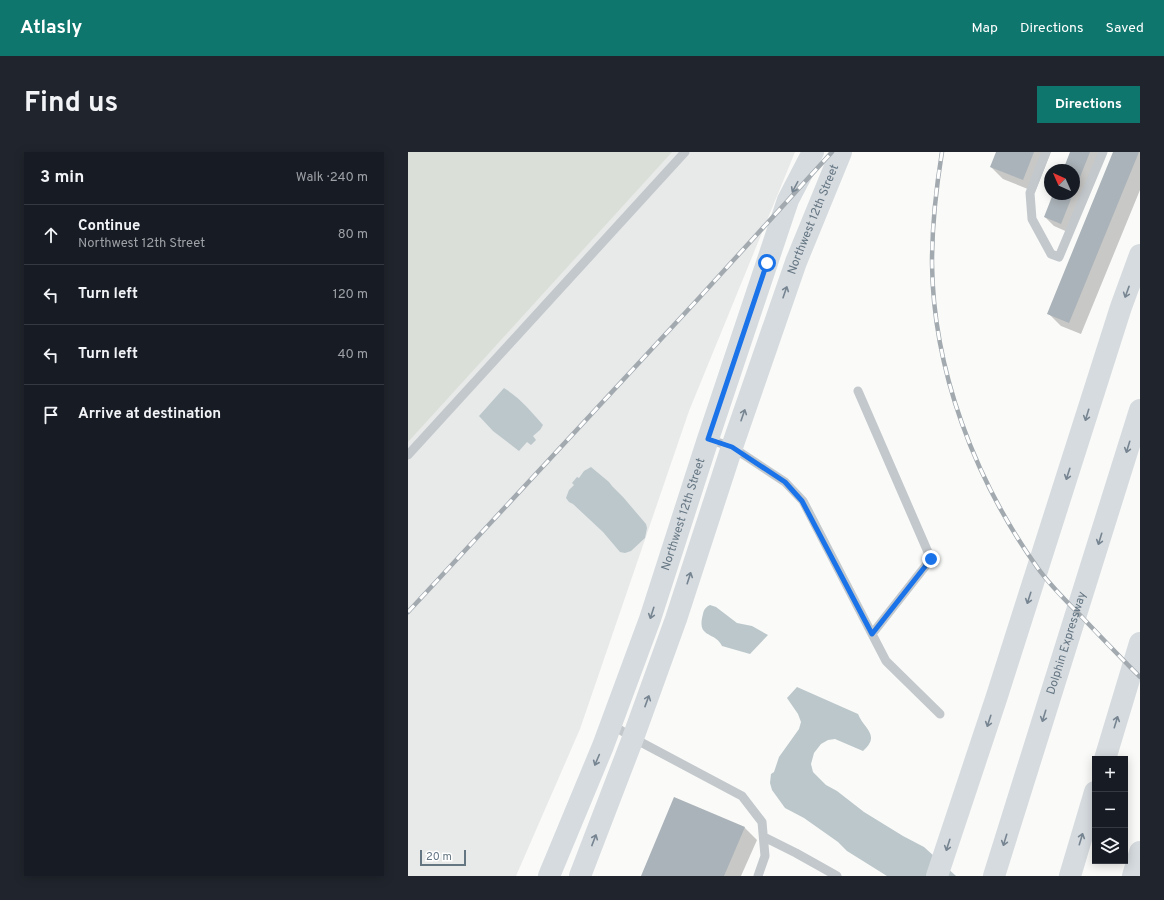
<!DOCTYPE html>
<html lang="en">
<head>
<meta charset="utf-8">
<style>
  body { margin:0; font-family:Overpass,sans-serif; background:#20242c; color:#f1f3f6 }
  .controls { position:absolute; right:12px; bottom:12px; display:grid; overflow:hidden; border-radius:0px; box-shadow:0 2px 10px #0003 }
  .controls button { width:36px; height:36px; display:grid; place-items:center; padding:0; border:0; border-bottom:1px solid #363941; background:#171b24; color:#f1f3f6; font:20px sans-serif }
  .compass { position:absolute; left:636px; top:12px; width:36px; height:36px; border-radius:50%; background:#171b24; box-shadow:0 2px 10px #0003; rotate:315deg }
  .scale { position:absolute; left:12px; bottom:10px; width:46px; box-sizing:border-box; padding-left:4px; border:2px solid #657683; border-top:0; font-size:11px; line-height:14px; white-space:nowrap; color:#657683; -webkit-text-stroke:3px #fff; paint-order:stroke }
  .stop { position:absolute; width:12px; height:12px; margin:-9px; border:3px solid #1a73e8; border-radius:50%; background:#fff }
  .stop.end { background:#1a73e8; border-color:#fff; box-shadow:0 1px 4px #0008 }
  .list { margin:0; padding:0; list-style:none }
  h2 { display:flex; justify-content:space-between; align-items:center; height:52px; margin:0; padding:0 16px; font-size:17px }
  h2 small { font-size:13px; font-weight:400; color:#9ea1a6 }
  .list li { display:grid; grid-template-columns:26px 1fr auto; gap:12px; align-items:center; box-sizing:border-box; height:60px; padding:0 16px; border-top:1px solid #363941 }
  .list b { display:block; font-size:15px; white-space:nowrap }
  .list p { margin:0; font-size:13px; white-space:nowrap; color:#9ea1a6 }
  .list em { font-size:13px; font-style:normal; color:#9ea1a6 }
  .icon { flex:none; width:22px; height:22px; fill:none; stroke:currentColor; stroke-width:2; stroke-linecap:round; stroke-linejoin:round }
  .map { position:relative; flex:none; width:732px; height:724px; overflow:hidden; border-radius:0px }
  header { display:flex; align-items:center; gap:24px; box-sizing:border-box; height:56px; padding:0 20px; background:#0f766e; color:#fff }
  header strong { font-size:19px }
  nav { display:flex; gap:22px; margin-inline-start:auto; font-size:14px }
  .intro { display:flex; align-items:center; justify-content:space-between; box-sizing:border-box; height:96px; padding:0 24px }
  h1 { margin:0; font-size:28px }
  .button { padding:10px 18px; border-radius:0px; background:#0f766e; color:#fff; font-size:14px; font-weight:700 }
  main { display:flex; gap:24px; padding:0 24px }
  aside { flex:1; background:#171b24; border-radius:0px; box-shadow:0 2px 10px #0003 }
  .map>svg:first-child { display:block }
  .built { fill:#e8e9e9 }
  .green { fill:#dadfd7 }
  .water { fill:#bbc7cb }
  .shadow { fill:#0003 }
  .building { fill:#aab3b9 }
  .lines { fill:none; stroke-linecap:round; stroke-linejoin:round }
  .lane { stroke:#c3c8cc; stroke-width:9 }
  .secondary { stroke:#d6dbdf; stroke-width:22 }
  .highway { stroke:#d6dbdf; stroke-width:22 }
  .rail-casing { stroke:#a2aab0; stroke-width:4.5 }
  .rail { stroke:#fff; stroke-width:3; stroke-dasharray:9; stroke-linecap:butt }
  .oneway { stroke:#768591 }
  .route { stroke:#1a73e8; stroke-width:5 }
  .labels { text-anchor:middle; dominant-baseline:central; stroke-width:4; stroke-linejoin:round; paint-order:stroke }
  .street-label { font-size:12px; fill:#657683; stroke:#fff }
</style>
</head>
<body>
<header>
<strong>Atlasly</strong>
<nav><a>Map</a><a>Directions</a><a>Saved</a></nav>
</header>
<div class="intro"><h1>Find us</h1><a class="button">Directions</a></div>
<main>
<aside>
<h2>3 min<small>Walk · 240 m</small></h2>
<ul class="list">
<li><svg class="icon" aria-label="ahead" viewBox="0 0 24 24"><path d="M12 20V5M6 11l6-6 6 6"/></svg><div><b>Continue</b><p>Northwest 12th Street</p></div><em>80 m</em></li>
<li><svg class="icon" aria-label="left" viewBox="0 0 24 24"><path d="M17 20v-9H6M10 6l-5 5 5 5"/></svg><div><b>Turn left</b></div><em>120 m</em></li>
<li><svg class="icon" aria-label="left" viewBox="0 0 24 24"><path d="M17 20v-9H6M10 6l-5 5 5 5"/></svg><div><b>Turn left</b></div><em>40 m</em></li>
<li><svg class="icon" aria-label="arrive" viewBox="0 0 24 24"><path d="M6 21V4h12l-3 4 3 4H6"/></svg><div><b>Arrive at destination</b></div></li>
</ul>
</aside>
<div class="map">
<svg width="732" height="724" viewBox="0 0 732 724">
  <rect width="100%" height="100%" fill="#fafaf8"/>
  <path class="built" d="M 0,0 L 387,0 L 281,259 L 172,577 L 108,724 L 0,724 Z"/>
  <path class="green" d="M 0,0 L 264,0 L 0,290 Z"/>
  <path class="water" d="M 96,236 C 112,246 123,259 135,273 L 132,278 L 125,284 L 128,288 L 123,293 L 119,290 L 111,299 L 85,279 L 71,264 Z
    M 183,315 L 201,330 L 204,334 L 215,345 L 238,372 L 239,376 L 237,386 L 223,399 L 217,401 L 212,400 L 195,380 L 165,352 L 161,350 L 158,346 L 161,338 L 166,333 L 164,331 L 169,325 L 171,326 L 176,319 Z
    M 302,453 L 308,455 L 329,471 L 344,474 L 360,483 L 342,502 L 314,494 C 307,479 288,487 295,462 C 296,457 298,455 302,453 Z
    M 389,535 L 450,562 C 456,577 473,583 455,599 L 427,587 L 420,588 L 413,592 L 406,601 L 403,612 L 405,620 L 418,633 L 429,639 L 456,660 L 495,684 L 516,695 L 548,724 L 479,724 L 439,699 L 430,690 L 396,666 L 377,656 L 364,638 L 362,631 L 363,622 L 366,620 L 371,605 L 391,577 L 393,570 L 390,562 L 379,546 Z"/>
  <path class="shadow" d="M 589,0 L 643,0 L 627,40 L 595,27 L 583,15 Z
    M 663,0 L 695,0 L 662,81 L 646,74 L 637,65 L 646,42 L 666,42 L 666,18 L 656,18 Z
    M 707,0 L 732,0 L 732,38 L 673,182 L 653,174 L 641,162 Z
    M 267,647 L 337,676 L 349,688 L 333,724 L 234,724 Z"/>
  <path class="building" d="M 588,0 L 626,0 L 615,28 L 582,15 Z
    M 662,0 L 682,0 L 666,40 L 666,18 L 655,18 Z
    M 705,0 L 731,0 L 661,171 L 639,162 Z
    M 645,42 L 665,42 L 653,72 L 636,65 Z
    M 266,645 L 337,675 L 316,724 L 233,724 Z"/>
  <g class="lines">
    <path class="lane" d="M 638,0 L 622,41 L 624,67 L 643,102 L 651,105 L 695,0
      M 450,239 L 523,407 L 464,482
      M 300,287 L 324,295 L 377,330 L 395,349 L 478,509 L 532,562
      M 0,303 L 277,0
      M 203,572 L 225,586 L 334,644 L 354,670 L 357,704 L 350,724
      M 356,685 L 388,701 L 429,724"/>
    <g class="secondary">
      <path id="s1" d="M 141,724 L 195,594 L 242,467 L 300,287 L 380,48 L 405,0"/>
      <path id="s2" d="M 172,724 L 225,586 L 268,467 L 324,295 L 388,110 L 433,0"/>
    </g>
    <g class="highway">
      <path d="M 697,607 L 732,491"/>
      <path d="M 529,724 L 588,547 L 713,155 L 732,103"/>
      <path id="s3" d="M 586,724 L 732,258"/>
      <path d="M 662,724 L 687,640"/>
      <path d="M 725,724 L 732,700"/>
    </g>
    <g class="rail-casing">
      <path id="rail" d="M 534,0 C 528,37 524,73 524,111 C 525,218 567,328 629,415 C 641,432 656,447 671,462 C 691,483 711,504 732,525
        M 0,460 L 291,146 L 424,0"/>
    </g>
    <use href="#rail" class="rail"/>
  </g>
  <defs><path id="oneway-shaft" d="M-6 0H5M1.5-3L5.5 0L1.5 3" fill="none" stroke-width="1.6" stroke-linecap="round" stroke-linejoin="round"/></defs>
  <g class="oneway">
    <use href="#oneway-shaft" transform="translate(387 35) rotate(118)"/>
    <use href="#oneway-shaft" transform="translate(377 140) rotate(-71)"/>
    <use href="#oneway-shaft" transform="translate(719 140) rotate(110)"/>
    <use href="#oneway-shaft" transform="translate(335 263) rotate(-71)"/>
    <use href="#oneway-shaft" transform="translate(679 263) rotate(107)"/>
    <use href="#oneway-shaft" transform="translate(720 295) rotate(107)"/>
    <use href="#oneway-shaft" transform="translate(660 322) rotate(108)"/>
    <use href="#oneway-shaft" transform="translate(692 387) rotate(107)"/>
    <use href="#oneway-shaft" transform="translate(281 426) rotate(-72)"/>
    <use href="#oneway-shaft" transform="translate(621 446) rotate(108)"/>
    <use href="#oneway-shaft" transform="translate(244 461) rotate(108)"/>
    <use href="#oneway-shaft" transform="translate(239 549) rotate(-70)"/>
    <use href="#oneway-shaft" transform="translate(636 564) rotate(107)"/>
    <use href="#oneway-shaft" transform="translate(581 569) rotate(108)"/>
    <use href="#oneway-shaft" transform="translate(708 570) rotate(-73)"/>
    <use href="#oneway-shaft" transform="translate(189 608) rotate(113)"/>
    <use href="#oneway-shaft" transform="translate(673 687) rotate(-73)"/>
    <use href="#oneway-shaft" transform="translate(186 688) rotate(-69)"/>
    <use href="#oneway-shaft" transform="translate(597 688) rotate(107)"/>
    <use href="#oneway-shaft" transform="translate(540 693) rotate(108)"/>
  </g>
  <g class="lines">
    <path class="route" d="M 359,111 L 300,287 L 324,295 L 377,330 L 394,349 L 464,482 L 523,407"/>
  </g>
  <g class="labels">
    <g class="street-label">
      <text stroke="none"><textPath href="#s2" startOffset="697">Northwest 12th Street</textPath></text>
      <text stroke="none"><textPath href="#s1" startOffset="386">Northwest 12th Street</textPath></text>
      <text stroke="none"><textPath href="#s3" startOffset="244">Dolphin Expressway</textPath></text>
    </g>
  </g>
</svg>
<div class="controls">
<button>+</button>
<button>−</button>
<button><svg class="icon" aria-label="layers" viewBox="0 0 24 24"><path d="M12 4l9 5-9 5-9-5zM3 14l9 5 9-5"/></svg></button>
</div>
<svg class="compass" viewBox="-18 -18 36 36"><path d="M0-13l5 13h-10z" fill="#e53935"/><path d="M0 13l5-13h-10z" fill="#9ea1a6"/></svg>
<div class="scale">20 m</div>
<div class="stop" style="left:359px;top:111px"></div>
<div class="stop end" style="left:523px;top:407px"></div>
</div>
</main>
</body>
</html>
